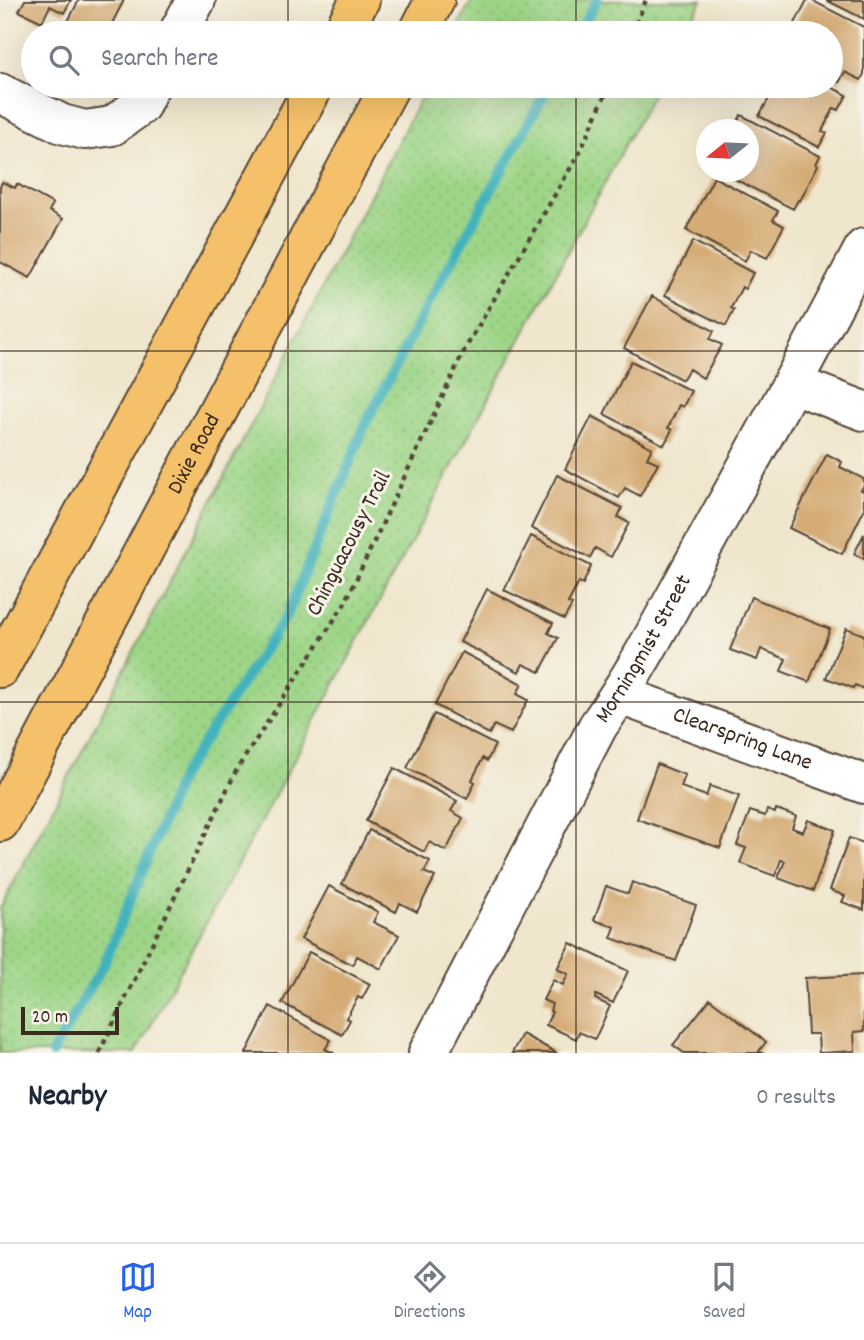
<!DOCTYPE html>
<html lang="en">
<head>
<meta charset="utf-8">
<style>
  body { margin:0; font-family:Dekko,sans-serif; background:#f6f6f7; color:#1f2937 }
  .compass { position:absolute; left:696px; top:119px; width:63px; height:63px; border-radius:50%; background:#fff; box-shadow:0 7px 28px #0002; rotate:252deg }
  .scale { position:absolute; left:21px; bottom:18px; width:98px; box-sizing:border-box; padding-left:7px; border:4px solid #3b2a1e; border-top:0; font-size:19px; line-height:24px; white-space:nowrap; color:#3b2a1e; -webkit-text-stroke:5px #f7f3e8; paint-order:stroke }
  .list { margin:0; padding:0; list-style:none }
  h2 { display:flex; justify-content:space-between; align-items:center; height:91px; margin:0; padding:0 28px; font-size:30px }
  h2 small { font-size:23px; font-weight:400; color:#747a83 }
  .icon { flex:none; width:38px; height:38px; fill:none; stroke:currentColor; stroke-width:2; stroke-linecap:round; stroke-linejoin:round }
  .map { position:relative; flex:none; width:864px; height:1053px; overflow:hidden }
  .search { position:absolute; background:#fff; box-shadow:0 7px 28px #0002; left:21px; right:21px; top:21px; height:77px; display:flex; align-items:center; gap:18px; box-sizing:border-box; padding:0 24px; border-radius:38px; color:#747a83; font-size:26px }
  .sheet { height:189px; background:#fff }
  nav { display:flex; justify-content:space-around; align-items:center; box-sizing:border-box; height:98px; border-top:2px solid #e0e1e3; background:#fff; font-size:19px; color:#747a83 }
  nav a { display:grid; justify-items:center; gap:4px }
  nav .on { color:#2563eb }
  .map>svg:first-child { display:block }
  .grass { fill:url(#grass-dots); stroke:#6c8053; stroke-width:2 }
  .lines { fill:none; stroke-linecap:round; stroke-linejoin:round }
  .stream { stroke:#42b2bc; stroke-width:10 }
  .building { fill:#d5ac76 }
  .minor-casing { stroke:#564638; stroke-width:42 }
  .major-casing { stroke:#564638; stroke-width:42 }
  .path { stroke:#564638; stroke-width:4.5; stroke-dasharray:5 5; stroke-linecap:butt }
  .minor { stroke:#fff; stroke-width:38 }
  .major { stroke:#f4c16a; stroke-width:38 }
  .grid { fill:none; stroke:#3b2a1e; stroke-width:2; stroke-opacity:0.55 }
  .labels { text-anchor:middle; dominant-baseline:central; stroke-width:6; stroke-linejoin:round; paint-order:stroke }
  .street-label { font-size:23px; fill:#3b2a1e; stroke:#f7f3e8 }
</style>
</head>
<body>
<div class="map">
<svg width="864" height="1053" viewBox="0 0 864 1053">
  <defs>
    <pattern id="grass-dots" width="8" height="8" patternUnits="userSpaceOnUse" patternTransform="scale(1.75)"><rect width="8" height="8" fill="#9ed688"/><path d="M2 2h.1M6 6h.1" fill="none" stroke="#89b875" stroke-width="1.8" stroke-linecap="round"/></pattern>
  </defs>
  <rect width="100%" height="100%" fill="#f7f3e8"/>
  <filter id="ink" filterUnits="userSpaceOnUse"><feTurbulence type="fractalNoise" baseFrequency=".0143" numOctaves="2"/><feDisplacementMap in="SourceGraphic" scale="14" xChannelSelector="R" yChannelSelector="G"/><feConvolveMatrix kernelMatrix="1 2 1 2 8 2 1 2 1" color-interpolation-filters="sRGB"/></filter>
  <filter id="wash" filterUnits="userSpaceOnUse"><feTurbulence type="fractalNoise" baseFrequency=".00686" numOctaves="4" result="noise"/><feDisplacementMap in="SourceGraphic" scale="28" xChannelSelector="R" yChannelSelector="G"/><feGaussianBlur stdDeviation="1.57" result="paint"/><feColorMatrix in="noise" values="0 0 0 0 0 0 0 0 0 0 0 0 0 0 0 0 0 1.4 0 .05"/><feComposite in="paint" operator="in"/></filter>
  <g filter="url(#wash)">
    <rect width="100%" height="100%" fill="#f0e6cd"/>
    <path class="grass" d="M 472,0 L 702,0 L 684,33 L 454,33 Z
      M 427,86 L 657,86 L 136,1053 L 0,1053 L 0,909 Z"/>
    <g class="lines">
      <path class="stream" d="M 578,33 L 597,0
        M 52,1053 L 104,964 L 181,776 L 287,615 L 366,423 L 430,300 L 549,86"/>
    </g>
    <g id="blocks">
      <path class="building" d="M 25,0 L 71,0 L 64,13 L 50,6 L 42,22 L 19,11 Z
        M 79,0 L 124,0 L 107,33 L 62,33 Z
        M 807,0 L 811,0 L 864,27 L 864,74 L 861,80 L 845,72 L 839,82 L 831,77 L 831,33 L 790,33 Z
        M 826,0 L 864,0 L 864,19 Z
        M 776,86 L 829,86 L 847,95 L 839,110 L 834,108 L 822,131 L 827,133 L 819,147 L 759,116 Z
        M 741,115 L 820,156 L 816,164 L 818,165 L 800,201 L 798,200 L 793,209 L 721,172 L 748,172 L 748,130 L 734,130 Z
        M 714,177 L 778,211 L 773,220 L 784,226 L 767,258 L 751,250 L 745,261 L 686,230 Z
        M 2,182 L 15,188 L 17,184 L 53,204 L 49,211 L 63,219 L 30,278 L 0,262 L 0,187 Z
        M 693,241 L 753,273 L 745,289 L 742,287 L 731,308 L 734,310 L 726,326 L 665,295 Z
        M 652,296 L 714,331 L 710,339 L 722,345 L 703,378 L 689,369 L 682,380 L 624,348 Z
        M 631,361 L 691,391 L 683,407 L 679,405 L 668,428 L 672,430 L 664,445 L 604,414 Z
        M 592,416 L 652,448 L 647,458 L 658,463 L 640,496 L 625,488 L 619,498 L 565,469 Z
        M 827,454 L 842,462 L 840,467 L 864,479 L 864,485 L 861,490 L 864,491 L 864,510 L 842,554 L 789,528 Z
        M 557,475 L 622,508 L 618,517 L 629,523 L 611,557 L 595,548 L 590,558 L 531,528 Z
        M 864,534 L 864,559 L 854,554 Z
        M 531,536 L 591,566 L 583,584 L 579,582 L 568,603 L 572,605 L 564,619 L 504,590 Z
        M 487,589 L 553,623 L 548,633 L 558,638 L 540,672 L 523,664 L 519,672 L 460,642 Z
        M 751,597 L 830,629 L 809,682 L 781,671 L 786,659 L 761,649 L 757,660 L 730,650 Z
        M 846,628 L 864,635 L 864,689 L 855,685 L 853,688 L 826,678 Z
        M 462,652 L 522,684 L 517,694 L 528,700 L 511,733 L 494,725 L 489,734 L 435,705 Z
        M 434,714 L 495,745 L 487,761 L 483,758 L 472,780 L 475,782 L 467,799 L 407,768 Z
        M 657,764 L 685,775 L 681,787 L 706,796 L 710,786 L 739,796 L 720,848 L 637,819 Z
        M 394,768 L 457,801 L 451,811 L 463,818 L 446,851 L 429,842 L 424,852 L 366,821 Z
        M 776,809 L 796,816 L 792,828 L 803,832 L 808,820 L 835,830 L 813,891 L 778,878 L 785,861 L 781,860 L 775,876 L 740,863 L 746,848 L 737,845 L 750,811 L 765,816 L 767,810 L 775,813 Z
        M 369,830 L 430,861 L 424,872 L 435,877 L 417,912 L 400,903 L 396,912 L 342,884 Z
        M 849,838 L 864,843 L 864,910 L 842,902 L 845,896 L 830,890 Z
        M 632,882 L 696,905 L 676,961 L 611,938 L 615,927 L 594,920 L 606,886 L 628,894 Z
        M 329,886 L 378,912 L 373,922 L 399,935 L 381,969 L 357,956 L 353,965 L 301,939 Z
        M 570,943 L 628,971 L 613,1003 L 596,995 L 595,999 L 610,1006 L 595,1039 L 579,1032 L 576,1039 L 546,1025 L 552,1012 L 550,1011 L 552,1004 L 543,1000 L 553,980 L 563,985 L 568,974 L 557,969 Z
        M 309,952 L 370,984 L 362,999 L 358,997 L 346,1018 L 350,1020 L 342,1035 L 282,1003 Z
        M 863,975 L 864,1031 L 854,1032 L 855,1051 L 819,1053 L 818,1034 L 808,1034 L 805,978 Z
        M 710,999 L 766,1042 L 759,1051 L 762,1053 L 684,1053 L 673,1045 Z
        M 270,1006 L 331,1040 L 325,1049 L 334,1053 L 246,1053 Z
        M 522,1034 L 557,1053 L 512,1053 Z"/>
    </g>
  </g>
  <g filter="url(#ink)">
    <use href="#blocks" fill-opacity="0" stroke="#564638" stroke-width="2"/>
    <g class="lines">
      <g class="minor-casing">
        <g id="minor">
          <path d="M 178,33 L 196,0"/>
          <path d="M 0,93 L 62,124 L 85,130 L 112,126 L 140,106 L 150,86"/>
          <path d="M 793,384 L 864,411"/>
          <path id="s1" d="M 620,695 L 864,784"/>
          <path id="s2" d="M 428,1053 L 598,726 C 639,668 671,604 705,543 C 759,445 812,347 864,248"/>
        </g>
      </g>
      <g class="major-casing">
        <g id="major">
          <path d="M 342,33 L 360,0"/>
          <path d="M 418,33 L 435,0"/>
          <path d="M 0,668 L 314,86"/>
          <path id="s3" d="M 0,822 L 390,86"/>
        </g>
      </g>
      <path class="path" d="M 632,33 L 646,0
        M 99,1053 L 237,769 L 345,603 L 465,349 L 581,150 L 609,86"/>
      <use href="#minor" class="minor"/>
      <use href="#major" class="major"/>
    </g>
  </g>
  <path class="grid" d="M 288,0 L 288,33M 576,0 L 576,33M 288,86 L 288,1053M 576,86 L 576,1053M 0,351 L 864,351M 0,702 L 864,702"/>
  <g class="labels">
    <g class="street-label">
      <text stroke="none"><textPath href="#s3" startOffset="416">Dixie Road</textPath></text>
      <text transform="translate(350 544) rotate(-63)">Chinguacousy Trail</text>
      <text stroke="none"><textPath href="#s2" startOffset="458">Morningmist Street</textPath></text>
      <text stroke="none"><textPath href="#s1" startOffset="130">Clearspring Lane</textPath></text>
    </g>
  </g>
</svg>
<svg class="compass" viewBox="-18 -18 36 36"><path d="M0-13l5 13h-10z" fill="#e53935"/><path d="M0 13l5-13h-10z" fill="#747a83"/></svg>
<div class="scale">20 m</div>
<div class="search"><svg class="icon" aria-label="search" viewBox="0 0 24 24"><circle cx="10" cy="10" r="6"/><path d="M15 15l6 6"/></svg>Search here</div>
</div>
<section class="sheet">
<h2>Nearby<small>0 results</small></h2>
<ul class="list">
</ul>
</section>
<nav>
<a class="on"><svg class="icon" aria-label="map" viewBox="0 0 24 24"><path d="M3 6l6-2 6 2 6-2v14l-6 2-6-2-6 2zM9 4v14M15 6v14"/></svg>Map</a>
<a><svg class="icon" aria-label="directions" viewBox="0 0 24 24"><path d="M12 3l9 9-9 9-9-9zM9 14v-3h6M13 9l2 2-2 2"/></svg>Directions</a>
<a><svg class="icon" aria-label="saved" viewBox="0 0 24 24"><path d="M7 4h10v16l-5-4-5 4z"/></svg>Saved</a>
</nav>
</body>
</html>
